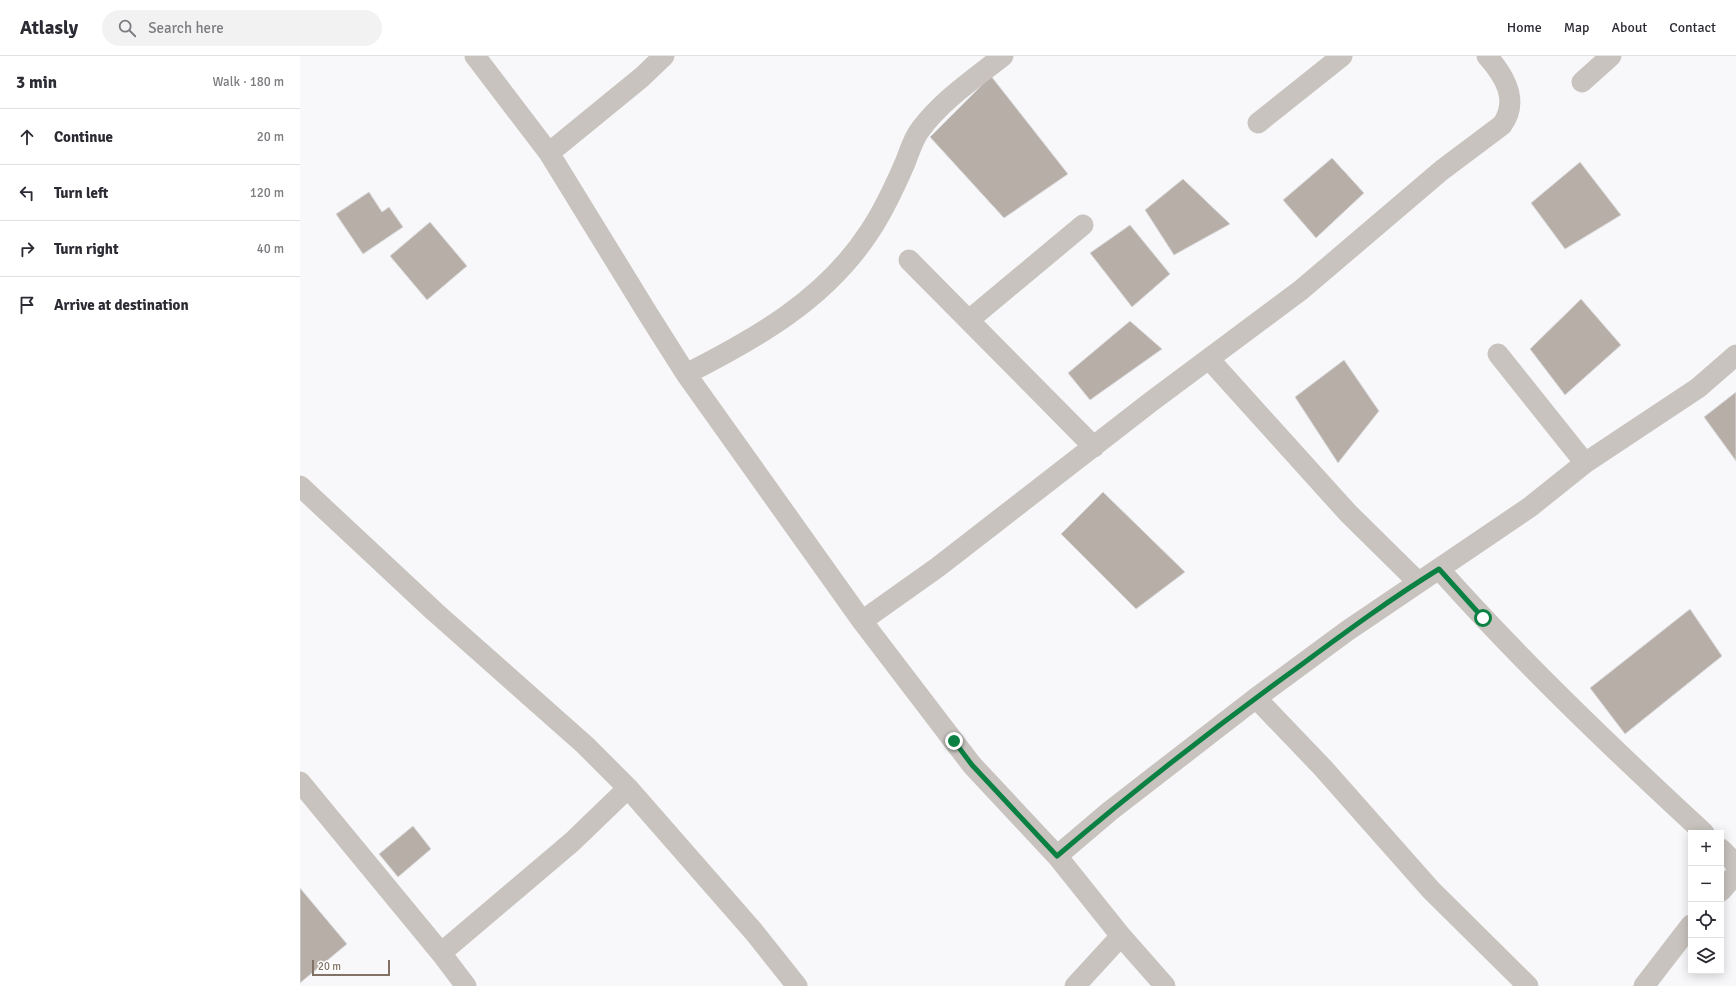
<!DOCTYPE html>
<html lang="en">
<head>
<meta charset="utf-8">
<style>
  body { margin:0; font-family:Signika,sans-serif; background:#f2f2f3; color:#2b2b33 }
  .controls { position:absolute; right:12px; bottom:12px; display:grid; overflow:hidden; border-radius:0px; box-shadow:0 2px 10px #0003 }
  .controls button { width:36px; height:36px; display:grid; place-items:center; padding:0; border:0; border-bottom:1px solid #e1e1e2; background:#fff; color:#2b2b33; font:20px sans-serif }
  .scale { position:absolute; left:12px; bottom:10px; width:78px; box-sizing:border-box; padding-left:4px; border:2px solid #827265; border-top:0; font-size:11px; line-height:14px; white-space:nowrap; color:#827265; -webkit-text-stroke:3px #fff; paint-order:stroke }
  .stop { position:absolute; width:12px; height:12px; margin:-9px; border:3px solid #0b8043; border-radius:50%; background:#fff }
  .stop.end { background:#0b8043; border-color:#fff; box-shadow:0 1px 4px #0008 }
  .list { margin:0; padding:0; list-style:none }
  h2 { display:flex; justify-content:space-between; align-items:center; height:52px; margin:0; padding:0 16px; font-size:17px }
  h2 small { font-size:13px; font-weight:400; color:#7c7c81 }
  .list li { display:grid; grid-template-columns:26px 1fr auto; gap:12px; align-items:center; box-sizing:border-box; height:56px; padding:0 16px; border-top:1px solid #e1e1e2 }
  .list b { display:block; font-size:15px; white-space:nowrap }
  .list em { font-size:13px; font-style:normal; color:#7c7c81 }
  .icon { flex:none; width:22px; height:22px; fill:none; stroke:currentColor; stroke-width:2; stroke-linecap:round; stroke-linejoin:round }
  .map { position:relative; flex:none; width:1436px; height:930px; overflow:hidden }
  header { display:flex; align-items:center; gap:24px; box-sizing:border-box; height:56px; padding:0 20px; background:#fff; border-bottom:1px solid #e1e1e2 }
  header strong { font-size:19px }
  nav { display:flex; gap:22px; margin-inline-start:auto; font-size:14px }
  .search { width:280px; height:36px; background:#f2f2f3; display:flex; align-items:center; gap:10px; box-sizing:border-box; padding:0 14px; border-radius:22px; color:#7c7c81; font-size:15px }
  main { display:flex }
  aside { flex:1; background:#fff }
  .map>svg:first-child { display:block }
  .building { fill:#b7aea8; stroke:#dadadc }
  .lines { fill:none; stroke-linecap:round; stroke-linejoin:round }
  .minor { stroke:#c8c3be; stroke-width:21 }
  .route { stroke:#0b8043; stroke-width:5 }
</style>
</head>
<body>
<header>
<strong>Atlasly</strong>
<div class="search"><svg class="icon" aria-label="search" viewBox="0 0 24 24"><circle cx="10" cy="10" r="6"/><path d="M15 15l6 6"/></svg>Search here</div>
<nav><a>Home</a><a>Map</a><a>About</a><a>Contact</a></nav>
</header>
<main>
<aside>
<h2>3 min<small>Walk · 180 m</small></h2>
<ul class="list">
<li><svg class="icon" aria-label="ahead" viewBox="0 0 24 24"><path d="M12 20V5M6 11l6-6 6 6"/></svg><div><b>Continue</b></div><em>20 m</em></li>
<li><svg class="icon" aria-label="left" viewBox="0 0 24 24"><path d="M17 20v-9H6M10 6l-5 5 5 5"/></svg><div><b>Turn left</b></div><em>120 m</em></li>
<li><svg class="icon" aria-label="right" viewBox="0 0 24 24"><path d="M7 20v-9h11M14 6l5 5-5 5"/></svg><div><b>Turn right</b></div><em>40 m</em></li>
<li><svg class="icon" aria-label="arrive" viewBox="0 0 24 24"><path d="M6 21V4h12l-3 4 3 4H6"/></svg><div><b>Arrive at destination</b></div></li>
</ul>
</aside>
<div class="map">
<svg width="1436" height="930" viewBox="0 0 1436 930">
  <rect width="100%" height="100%" fill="#f8f8fa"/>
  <path class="building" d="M 691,20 L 768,118 L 704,162 L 630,81 Z
    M 1032,102 L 1064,137 L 1016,182 L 983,144 Z
    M 1280,106 L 1321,159 L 1265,193 L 1231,147 Z
    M 883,123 L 930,168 L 874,199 L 845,154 Z
    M 69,136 L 82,156 L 89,151 L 103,171 L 63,198 L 36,158 Z
    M 130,166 L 167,210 L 127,244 L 90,200 Z
    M 830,169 L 870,218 L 832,251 L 790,197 Z
    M 1281,243 L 1321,289 L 1265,339 L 1230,293 Z
    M 830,265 L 862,293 L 790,344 L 768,317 Z
    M 1044,304 L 1079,355 L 1038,407 L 995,341 Z
    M 1436,336 L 1436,405 L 1404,361 Z
    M 803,436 L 885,516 L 836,553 L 761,478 Z
    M 1390,553 L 1422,600 L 1325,678 L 1290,632 Z
    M 113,770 L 131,793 L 98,821 L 79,798 Z
    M 0,832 L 47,888 L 0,927 Z"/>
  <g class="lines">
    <path class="minor" d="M 175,0 L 249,97 L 348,258 L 386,318 L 562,565 L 672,709 L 757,800 L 821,880 L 865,930
      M 1282,26 L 1311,0
      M 958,67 L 1042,0
      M 249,97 L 342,21 L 364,0
      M 609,204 L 794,391
      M 669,264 L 783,169
      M 1198,298 L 1285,407
      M 909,303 L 1048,457 L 1118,526
      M 386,318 C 457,282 526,243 570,175 C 584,154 595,130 605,107 C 609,97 613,83 620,74 C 641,45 675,22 703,0
      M 0,430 L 135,556 L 285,689 L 328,732 L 454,876 L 497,930
      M 1139,513 C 1222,606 1312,692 1404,777
      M 562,565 L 638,511 L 852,345 L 1001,234 L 1142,114 L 1202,69 C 1220,44 1204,19 1187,0
      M 956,642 L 1023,712 L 1131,834 L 1228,930
      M 0,726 L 141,897 L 166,930
      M 1421,793 L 1436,808
      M 757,800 L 810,755 L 956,642 L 1047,575 L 1230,451 L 1285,407 L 1398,332 L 1436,299
      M 1421,835 L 1436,818
      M 141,897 L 272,786 L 328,732
      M 775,930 L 821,880
      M 1344,930 L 1391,869"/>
  </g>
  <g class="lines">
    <path class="route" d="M 654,685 L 672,709 L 757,800 C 832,736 910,675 990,617 C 1039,581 1087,545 1139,513 L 1183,562"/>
  </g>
</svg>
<div class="controls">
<button>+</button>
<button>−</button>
<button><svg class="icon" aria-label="locate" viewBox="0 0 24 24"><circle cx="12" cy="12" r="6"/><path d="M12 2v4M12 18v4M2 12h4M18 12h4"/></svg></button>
<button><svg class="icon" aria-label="layers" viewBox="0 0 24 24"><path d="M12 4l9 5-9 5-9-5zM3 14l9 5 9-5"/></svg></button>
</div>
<div class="scale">20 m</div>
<div class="stop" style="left:1183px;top:562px"></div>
<div class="stop end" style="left:654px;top:685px"></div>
</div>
</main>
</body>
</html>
